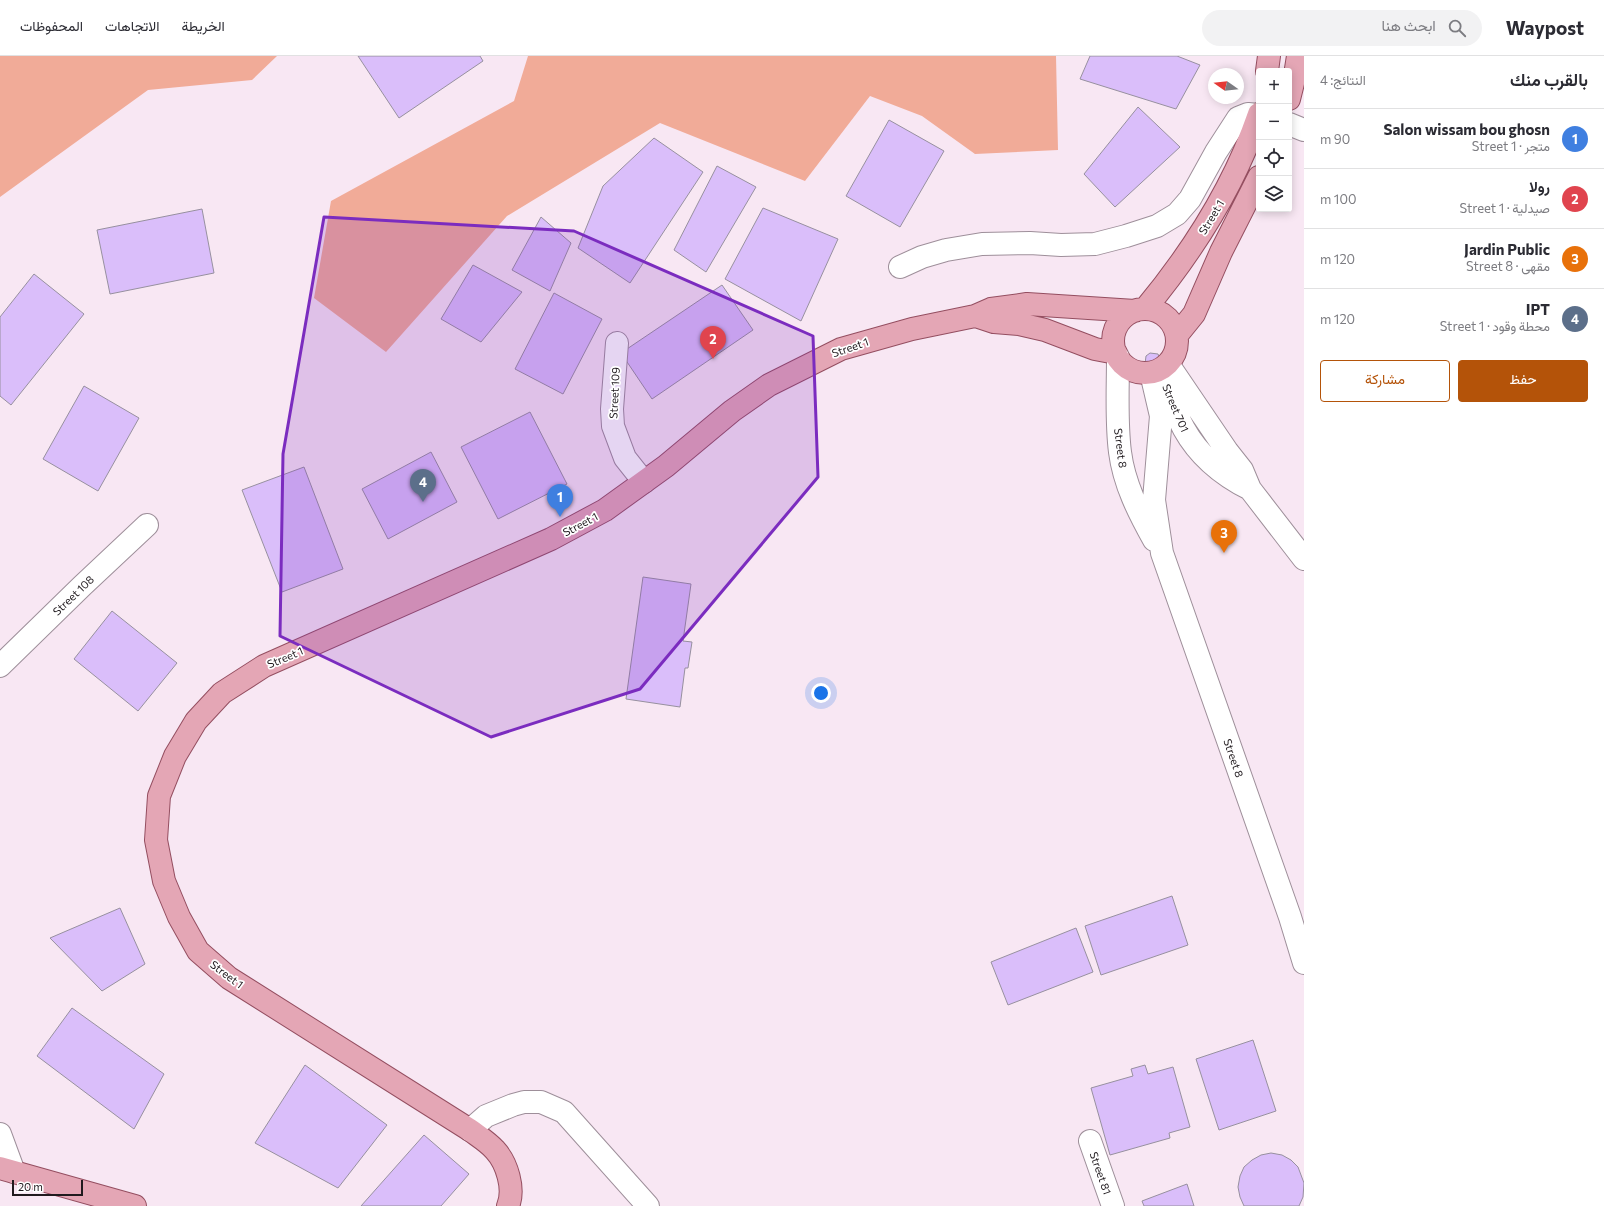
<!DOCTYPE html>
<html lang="ar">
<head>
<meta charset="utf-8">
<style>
  body { margin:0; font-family:Commissioner,Vazirmatn,sans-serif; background:#f2f2f3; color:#2b2b33; direction:rtl }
  .controls { position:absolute; right:12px; top:12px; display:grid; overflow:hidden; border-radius:4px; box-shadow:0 2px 10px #0003 }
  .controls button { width:36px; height:36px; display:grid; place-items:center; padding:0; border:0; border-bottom:1px solid #e1e1e2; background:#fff; color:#2b2b33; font:20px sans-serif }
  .compass { position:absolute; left:1208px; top:12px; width:36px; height:36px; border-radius:50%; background:#fff; box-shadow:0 2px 10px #0003; rotate:284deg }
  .scale { position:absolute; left:12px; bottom:10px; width:71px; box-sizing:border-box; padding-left:4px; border:2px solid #201a1e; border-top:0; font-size:11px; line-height:14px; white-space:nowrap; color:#201a1e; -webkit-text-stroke:3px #fff; paint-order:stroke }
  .you { position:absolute; left:821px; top:637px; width:14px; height:14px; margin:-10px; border:3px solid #fff; border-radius:50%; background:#1a73e8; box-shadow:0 0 0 6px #1a73e833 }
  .badge { display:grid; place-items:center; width:26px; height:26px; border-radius:50%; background:#b45309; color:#fff; font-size:13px; font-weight:700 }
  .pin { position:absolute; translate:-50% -33px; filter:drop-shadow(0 1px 2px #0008) }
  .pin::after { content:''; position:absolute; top:21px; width:14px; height:12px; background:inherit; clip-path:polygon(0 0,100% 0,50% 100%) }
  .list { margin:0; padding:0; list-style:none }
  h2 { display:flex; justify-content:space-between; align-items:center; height:52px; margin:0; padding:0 16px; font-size:17px }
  h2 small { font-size:13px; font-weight:400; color:#7c7c81 }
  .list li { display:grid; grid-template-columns:26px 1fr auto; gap:12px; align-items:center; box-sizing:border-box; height:60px; padding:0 16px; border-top:1px solid #e1e1e2 }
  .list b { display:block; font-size:15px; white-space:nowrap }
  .list p { margin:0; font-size:13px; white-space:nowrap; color:#7c7c81 }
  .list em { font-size:13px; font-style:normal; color:#7c7c81 }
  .actions { display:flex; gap:8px; padding:12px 16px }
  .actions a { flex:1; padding:9px 0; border:1px solid #b45309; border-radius:4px; text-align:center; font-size:14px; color:#b45309 }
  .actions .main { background:#b45309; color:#fff }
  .icon { flex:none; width:22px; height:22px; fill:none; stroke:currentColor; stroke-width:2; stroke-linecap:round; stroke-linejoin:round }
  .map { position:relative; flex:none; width:1304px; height:1150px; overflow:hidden; direction:ltr }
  header { display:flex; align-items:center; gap:24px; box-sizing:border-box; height:56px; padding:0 20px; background:#fff; border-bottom:1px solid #e1e1e2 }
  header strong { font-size:19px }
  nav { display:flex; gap:22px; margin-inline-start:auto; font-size:14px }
  .search { width:280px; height:36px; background:#f2f2f3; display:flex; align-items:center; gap:10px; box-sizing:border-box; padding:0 14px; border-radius:22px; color:#7c7c81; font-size:15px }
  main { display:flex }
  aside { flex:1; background:#fff }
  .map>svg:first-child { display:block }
  .forest { fill:#f1ab98 }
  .building { fill:#dabefa; stroke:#97909f }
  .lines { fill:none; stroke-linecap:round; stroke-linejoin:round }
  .minor-casing { stroke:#9e8f9a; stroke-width:24 }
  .major-casing { stroke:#944e60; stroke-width:24 }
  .minor { stroke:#fff; stroke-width:22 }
  .major { stroke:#e4a6b5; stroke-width:22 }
  .marked { fill:#7b2cbf; fill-opacity:0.2; stroke:#7b2cbf; stroke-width:3; stroke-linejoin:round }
  .labels { text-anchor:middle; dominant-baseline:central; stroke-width:3.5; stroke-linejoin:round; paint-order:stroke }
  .street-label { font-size:11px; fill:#201a1e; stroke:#fff }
</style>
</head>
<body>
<header>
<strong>Waypost</strong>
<div class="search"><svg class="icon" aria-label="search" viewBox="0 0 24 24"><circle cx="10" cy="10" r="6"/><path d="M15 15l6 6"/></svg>ابحث هنا</div>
<nav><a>الخريطة</a><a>الاتجاهات</a><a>المحفوظات</a></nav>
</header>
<main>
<aside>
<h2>بالقرب منك<small>النتائج: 4</small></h2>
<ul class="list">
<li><span class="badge" style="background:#3f7fe0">1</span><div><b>Salon wissam bou ghosn</b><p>متجر · Street 1</p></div><em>90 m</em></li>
<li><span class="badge" style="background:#e0444e">2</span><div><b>رولا</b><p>صيدلية · Street 1</p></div><em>100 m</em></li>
<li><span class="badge" style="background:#e8710a">3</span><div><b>Jardin Public</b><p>مقهى · Street 8</p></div><em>120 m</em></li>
<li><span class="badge" style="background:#5c6f8a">4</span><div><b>IPT</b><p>محطة وقود · Street 1</p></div><em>120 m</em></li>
</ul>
<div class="actions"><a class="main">حفظ</a><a>مشاركة</a></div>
</aside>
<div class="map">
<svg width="1304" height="1150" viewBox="0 0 1304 1150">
  <rect width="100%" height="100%" fill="#f8e7f3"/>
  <path class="forest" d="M 0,0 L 277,0 L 252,24 L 148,34 L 0,141 Z
    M 528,0 L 1056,0 L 1058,94 L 975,98 L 922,60 L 870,40 L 805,125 L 660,67 L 507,160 L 386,296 L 314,242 L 331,145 L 514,45 Z"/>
  <path class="building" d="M 358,0 L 480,0 L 483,5 L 399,62 Z
    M 1090,0 L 1177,0 L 1200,9 L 1176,53 L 1080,23 Z
    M 1138,51 L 1180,91 L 1115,151 L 1084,118 Z
    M 889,64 L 944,95 L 900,171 L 846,140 Z
    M 654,82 L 703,116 L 630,227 L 578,192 L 603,130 Z
    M 717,110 L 756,131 L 706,216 L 674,194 Z
    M 763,152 L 838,183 L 801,265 L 725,223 Z
    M 202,153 L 214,217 L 110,238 L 97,174 Z
    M 541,161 L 571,187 L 550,235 L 512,214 Z
    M 473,209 L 522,236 L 481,286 L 441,263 Z
    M 34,218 L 84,258 L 11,349 L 0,340 L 0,261 Z
    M 722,229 L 753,274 L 652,343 L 621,297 Z
    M 554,237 L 602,263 L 563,338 L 515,313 Z
    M 1150,297 L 1158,298 L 1160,303 L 1156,312 L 1146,310 L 1145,308 L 1146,300 Z
    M 84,330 L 139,362 L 98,435 L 43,403 Z
    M 530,356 L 567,428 L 498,463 L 461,391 Z
    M 431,396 L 457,446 L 388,483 L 362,433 Z
    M 304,411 L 343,513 L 282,536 L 242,434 Z
    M 643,521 L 691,528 L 683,585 L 692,586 L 688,612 L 685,612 L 680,651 L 626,643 Z
    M 112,555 L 177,607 L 138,655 L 74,603 Z
    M 1172,840 L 1188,889 L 1101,919 L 1085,870 Z
    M 120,852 L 145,908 L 102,935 L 50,882 Z
    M 1076,872 L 1093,916 L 1008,949 L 991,906 Z
    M 72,952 L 164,1018 L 134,1073 L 37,1000 Z
    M 1253,984 L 1276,1055 L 1219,1074 L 1196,1003 Z
    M 305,1009 L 387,1069 L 338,1132 L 255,1087 Z
    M 1145,1009 L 1148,1018 L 1173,1011 L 1190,1071 L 1169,1077 L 1170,1082 L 1110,1099 L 1091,1032 L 1133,1020 L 1131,1013 Z
    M 424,1079 L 469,1118 L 441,1150 L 361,1150 Z
    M 1271,1097 L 1282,1099 L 1291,1104 L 1298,1111 L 1304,1127 L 1303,1141 L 1299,1150 L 1244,1150 L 1240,1141 L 1238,1131 L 1240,1120 L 1244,1111 L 1252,1104 L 1261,1099 Z
    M 1187,1128 L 1194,1150 L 1144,1150 L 1142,1145 Z"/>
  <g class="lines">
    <g class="minor-casing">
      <path id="minor" d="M 1289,68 L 1304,74
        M 900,211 L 922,201 L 946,194 L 982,188 L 1030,187 L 1061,189 L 1095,188 L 1126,180 L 1157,170 L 1177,158 L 1190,143 L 1216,96 L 1238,62 L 1248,58 L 1259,59
        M 617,287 L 612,353 L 613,370 L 625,402 L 644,426
        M 1118,301 C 1118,333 1116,365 1120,396 C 1124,428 1139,457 1154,484
        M 1168,308 L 1227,395 L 1242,414 L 1250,433 L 1304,503
        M 1151,317 L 1161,360 L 1154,444 L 1162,497 L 1290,861 L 1304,907
        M 1163,321 C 1170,338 1175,357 1184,373 C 1199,400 1222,419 1250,433
        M 0,610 L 82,530 L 147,469
        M 470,1074 L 486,1060 L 513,1049 L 524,1046 L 541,1046 L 564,1056 L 648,1150
        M 0,1078 L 14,1116
        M 1090,1085 L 1113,1150"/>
    </g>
    <g class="major-casing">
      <path id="major" d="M 1267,15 L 1269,0
        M 1289,43 L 1295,19 L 1298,0
        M 1145,253 C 1194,194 1234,131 1259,58
        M1113 285a32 32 0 1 1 64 0a32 32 0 1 1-64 0Z
        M 976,260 L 994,266 L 1019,268 L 1045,274 L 1095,293 L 1116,297
        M 1177,279 L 1194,258 L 1221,196 L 1259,121
        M 0,1112 L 135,1150
        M 508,1150 C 515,1133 507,1107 495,1094 C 488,1086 478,1080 470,1074 L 229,922 L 198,895 L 179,861 L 164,825 L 156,784 L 159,740 L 175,700 L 196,665 L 222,637 L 264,610 L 551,483 L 605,454 L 666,410 L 732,355 L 769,329 L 841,293 L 912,273 L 975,260 L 991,253 L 1027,248 L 1135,255"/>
    </g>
    <use href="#minor" class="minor"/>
    <use href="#major" class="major"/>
  </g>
  <path class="marked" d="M 324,161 L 574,175 L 813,280 L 818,421 L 640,633 L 491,681 L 280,580 L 283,398 Z"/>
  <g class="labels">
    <g class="street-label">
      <text transform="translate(1211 161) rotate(-59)">Street 1</text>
      <text transform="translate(850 291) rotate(-19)">Street 1</text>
      <text transform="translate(614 337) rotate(-87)">Street 109</text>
      <text transform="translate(1176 352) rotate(67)">Street 701</text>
      <text transform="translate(1121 392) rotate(83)">Street 8</text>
      <text transform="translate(580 468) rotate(-28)">Street 1</text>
      <text transform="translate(73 539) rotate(-44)">Street 108</text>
      <text transform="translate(285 601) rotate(-23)">Street 1</text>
      <text transform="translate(1234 702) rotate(71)">Street 8</text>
      <text transform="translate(227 918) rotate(37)">Street 1</text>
      <text transform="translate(1101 1117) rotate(71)">Street 81</text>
    </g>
  </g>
</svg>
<div class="controls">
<button>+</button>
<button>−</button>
<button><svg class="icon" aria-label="locate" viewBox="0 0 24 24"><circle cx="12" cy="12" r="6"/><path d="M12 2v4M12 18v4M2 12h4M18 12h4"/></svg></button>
<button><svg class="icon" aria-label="layers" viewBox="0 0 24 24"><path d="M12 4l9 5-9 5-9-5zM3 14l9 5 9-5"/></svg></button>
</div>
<svg class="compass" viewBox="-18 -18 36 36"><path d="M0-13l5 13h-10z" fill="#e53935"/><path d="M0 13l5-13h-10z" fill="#7c7c81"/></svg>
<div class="scale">20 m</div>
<div class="you"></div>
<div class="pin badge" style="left:560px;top:461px;background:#3f7fe0">1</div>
<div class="pin badge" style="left:713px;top:303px;background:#e0444e">2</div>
<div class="pin badge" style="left:1224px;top:497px;background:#e8710a">3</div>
<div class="pin badge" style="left:423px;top:446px;background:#5c6f8a">4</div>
</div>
</main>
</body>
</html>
